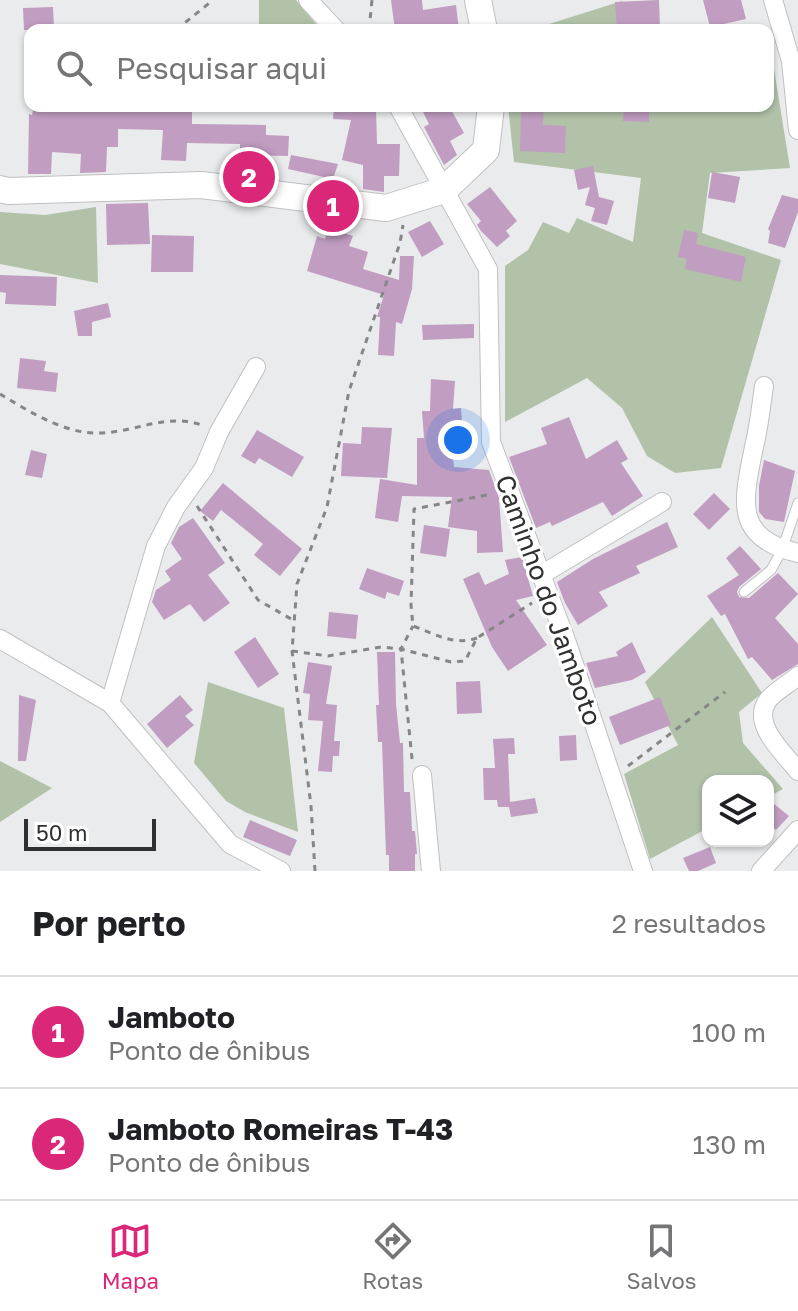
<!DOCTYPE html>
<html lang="pt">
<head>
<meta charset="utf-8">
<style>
  body { margin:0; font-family:"Golos Text",sans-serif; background:#f6f6f6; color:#202124 }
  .controls { position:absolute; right:24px; bottom:24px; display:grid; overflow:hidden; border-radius:16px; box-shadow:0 2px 6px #0004 }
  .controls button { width:72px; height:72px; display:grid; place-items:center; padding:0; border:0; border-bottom:2px solid #e0e0e0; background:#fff; color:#202124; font:40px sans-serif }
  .scale { position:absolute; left:24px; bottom:20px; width:132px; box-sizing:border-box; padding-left:8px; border:4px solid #303031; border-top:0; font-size:22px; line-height:28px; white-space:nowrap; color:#303031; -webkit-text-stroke:6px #fff; paint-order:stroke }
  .you { position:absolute; left:458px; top:440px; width:28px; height:28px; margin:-20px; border:6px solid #fff; border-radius:50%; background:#1a73e8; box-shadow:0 0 0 12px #1a73e833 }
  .badge { display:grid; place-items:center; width:52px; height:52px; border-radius:50%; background:#db2777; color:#fff; font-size:26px; font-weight:700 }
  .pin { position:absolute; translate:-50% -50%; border:4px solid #fff; box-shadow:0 2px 8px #0006 }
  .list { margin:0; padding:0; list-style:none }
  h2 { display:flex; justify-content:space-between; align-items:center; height:104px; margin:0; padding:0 32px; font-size:34px }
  h2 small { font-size:26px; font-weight:400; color:#757577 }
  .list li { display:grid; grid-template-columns:52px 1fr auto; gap:24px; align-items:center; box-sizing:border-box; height:112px; padding:0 32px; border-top:2px solid #e0e0e0 }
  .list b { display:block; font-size:30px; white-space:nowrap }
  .list p { margin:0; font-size:26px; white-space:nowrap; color:#757577 }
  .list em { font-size:26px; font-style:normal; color:#757577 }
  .icon { flex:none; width:44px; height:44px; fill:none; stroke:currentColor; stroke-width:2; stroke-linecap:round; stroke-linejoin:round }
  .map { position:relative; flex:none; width:798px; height:871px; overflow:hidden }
  .search { position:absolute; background:#fff; box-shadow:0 2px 6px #0004; left:24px; right:24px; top:24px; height:88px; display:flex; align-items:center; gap:20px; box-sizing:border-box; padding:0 28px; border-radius:16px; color:#757577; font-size:30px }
  .sheet { height:328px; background:#fff }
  nav { display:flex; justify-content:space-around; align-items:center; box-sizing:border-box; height:112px; border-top:2px solid #e0e0e0; background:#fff; font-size:22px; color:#757577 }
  nav a { display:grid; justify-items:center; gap:4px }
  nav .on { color:#db2777 }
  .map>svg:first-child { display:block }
  .green { fill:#b1c2a9 }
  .building { fill:#c09dc1 }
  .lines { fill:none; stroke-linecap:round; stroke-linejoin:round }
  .lane-casing { stroke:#c0c0c2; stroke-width:11 }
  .street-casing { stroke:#c0c0c2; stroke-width:20 }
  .secondary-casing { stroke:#c0c0c2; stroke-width:28 }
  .path { stroke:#868687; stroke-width:3; stroke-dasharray:6 6; stroke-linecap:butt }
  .lane { stroke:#fff; stroke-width:9 }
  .street { stroke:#fff; stroke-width:18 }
  .secondary { stroke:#fff; stroke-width:26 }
  .labels { text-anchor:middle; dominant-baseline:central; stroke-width:6; stroke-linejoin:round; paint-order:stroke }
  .street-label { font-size:26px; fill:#303031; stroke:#fff }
</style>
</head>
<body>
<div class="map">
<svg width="798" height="871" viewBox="0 0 798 871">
  <rect width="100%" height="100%" fill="#eaebec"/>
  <path class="green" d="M 259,0 L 296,0 L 321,30 L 259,30 Z
    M 622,1 L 632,30 L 530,30 Z
    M 768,32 L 790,168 L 710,173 L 702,233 L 781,260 L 721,468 L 675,473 L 647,456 L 622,408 L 587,378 L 505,422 L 505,266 L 528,250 L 543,222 L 569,233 L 577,218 L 633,242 L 641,178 L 514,162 L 508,106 L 768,106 Z
    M 96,207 L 98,283 L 0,264 L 0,212 L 45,215 Z
    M 712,617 L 762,693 L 739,712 L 743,743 L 783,789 L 768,797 L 768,781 L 708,781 L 708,828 L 650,859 L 624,774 L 678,745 L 645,682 Z
    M 208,682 L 284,708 L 298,832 L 245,812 L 226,801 L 194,763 Z
    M 0,761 L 52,788 L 0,822 Z"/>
  <path class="building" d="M 391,0 L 422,0 L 423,10 L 456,5 L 459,30 L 395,30 Z
    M 659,0 L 660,28 L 617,30 L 615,2 Z
    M 703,0 L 741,0 L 746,19 L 710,27 Z
    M 53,7 L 54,30 L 24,30 L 23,8 Z
    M 34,106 L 156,106 L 156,108 L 192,109 L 192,124 L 266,125 L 266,135 L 289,136 L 288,156 L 240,155 L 240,144 L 187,143 L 186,161 L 161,160 L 163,130 L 118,129 L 118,147 L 107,147 L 106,172 L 80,173 L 81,154 L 52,152 L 51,174 L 28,174 L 29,114 L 32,115 Z
    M 334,106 L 376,108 L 377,144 L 400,144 L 399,176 L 384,176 L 384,192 L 363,189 L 363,165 L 342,160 L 351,120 L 333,119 Z
    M 420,106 L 449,106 L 464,133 L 450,141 L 457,155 L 444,165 L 424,127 L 429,124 Z
    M 521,106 L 544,106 L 543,125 L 566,126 L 565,153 L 520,151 Z
    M 624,106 L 649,106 L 649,122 L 623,121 Z
    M 291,155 L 338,164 L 333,179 L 288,169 Z
    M 593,166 L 599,197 L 614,201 L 607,225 L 591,221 L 595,208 L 585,205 L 590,187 L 578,190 L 574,170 Z
    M 712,172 L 740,177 L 735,203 L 708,198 Z
    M 490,187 L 517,221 L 506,231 L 510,236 L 497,247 L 481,231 L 477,225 L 481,221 L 467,204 Z
    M 782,195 L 798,199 L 798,212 L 785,248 L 768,243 L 770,231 L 768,229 Z
    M 148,203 L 150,244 L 107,245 L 106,204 Z
    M 430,221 L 444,244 L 422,257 L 408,232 Z
    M 328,228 L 353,236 L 349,246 L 368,252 L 363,269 L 399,280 L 400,256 L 414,256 L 412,289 L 402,324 L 396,322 L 394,356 L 378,355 L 380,317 L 377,317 L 384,295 L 307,271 L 317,236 L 325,239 Z
    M 684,230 L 698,233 L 696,244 L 746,257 L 741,282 L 685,269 L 687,259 L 678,257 Z
    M 152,235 L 194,236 L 193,272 L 151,272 Z
    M 0,275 L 57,277 L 56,306 L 5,304 L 6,293 L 0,292 Z
    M 108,303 L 111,317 L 92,322 L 92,336 L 78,336 L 74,311 Z
    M 474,324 L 474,338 L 423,340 L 422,325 Z
    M 20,358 L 46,361 L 44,371 L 58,373 L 56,392 L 17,388 Z
    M 431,379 L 455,381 L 453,409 L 461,408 L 463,435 L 451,437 L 454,467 L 489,470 L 499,498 L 503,552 L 477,553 L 477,531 L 448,527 L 452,497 L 402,496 L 398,522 L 375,518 L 380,479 L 417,485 L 417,438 L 424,438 L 422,411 L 430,411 Z
    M 569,417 L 586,459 L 617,440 L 628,459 L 621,463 L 643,496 L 612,516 L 603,502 L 552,526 L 550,522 L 536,528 L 509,457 L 547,444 L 541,428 Z
    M 362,427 L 392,428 L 387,478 L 341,476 L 343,443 L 361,444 Z
    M 257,430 L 304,457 L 292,477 L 259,458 L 255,464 L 241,456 Z
    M 31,450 L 47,454 L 42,478 L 25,475 Z
    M 764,460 L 795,471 L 784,522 L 765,519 L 759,512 L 759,486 Z
    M 223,483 L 302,549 L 280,576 L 254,555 L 263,544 L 221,510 L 213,521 L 200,511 Z
    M 714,493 L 730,509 L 709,530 L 693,514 Z
    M 193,518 L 225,563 L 208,575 L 230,603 L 204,622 L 190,604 L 164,620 L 152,602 L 156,590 L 171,580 L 165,571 L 182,559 L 171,543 L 179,527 Z
    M 667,522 L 678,547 L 636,566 L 640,573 L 599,592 L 608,606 L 578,625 L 565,603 L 557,582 L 593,559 Z
    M 424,525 L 450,529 L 446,557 L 420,553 Z
    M 740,546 L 761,569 L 739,587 L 737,592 L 739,597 L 749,598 L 778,573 L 798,594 L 775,618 L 798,644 L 798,664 L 772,680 L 752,657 L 748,659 L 725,614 L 721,616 L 707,596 L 739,575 L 726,558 Z
    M 522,557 L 533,596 L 516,600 L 547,645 L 508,671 L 492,647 L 463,579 L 479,572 L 485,585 L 509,574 L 505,560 Z
    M 367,568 L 404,581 L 399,596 L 387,592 L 385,599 L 359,589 Z
    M 329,612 L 358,615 L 356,639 L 327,636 Z
    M 255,637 L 279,674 L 258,688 L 234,652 Z
    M 632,642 L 646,672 L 632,680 L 595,688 L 586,663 L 618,656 L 616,652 Z
    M 377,652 L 395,652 L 396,704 L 400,743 L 403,743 L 404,792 L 410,792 L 412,831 L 415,831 L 417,854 L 415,854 L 415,871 L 389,871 L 389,855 L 386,855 L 382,742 L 378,742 L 376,705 L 379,705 Z
    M 308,662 L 332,666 L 326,704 L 337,705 L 334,741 L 340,741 L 339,756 L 333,756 L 332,772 L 318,771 L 323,721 L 308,720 L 310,694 L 303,693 Z
    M 480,681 L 482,713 L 457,714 L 456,682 Z
    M 19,695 L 36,700 L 26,761 L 18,761 Z
    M 180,695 L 193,710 L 185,716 L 194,725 L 167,748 L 147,724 Z
    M 660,697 L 671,725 L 620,745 L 609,717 Z
    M 576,735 L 577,760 L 560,761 L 559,736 Z
    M 514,738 L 515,754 L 508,754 L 510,802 L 535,798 L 538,813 L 511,817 L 509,807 L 498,807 L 497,800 L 484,800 L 483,768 L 495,768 L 493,739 Z
    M 768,799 L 789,816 L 776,830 L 768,823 Z
    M 250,820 L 297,840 L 290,856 L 243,837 Z
    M 710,847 L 716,863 L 698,871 L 689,871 L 683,858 Z"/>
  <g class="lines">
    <g class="lane-casing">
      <path id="lane" d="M 744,592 L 771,570 L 782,550 L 798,503"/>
    </g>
    <g class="street-casing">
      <path id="street" d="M 308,0 L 336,30
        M 773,0 L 791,61 L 798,130
        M 398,106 L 488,269 L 491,442 L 567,643 L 643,871
        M 764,386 C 761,406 759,427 754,447 C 743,501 733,538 798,553
        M 541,575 L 662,502
        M 0,639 L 110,703 L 230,844 L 281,871
        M 798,676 C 789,684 775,691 768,700 C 750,724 785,754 798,771
        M 110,703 L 156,546 L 176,507 L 204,468 L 219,432 L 256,367
        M 422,775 L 431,871
        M 761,871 L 798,830"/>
    </g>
    <g class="secondary-casing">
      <path id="secondary" d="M 478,0 L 484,30
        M 0,189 L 8,191 L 201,185 L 386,208 L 444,190 L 486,150 L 491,106"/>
    </g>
    <path class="path" d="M 176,30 L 213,0
      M 369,30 L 372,0
      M 0,394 C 30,412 66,435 102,433 C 139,431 169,412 204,426
      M 197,506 L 258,600 L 293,620
      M 477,638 C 454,646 435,634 413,626 L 411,605 L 414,509 L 492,494
      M 292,651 L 328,656 L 381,647 L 401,649 L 451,662 L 465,661 L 477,638 L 532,603
      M 412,759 L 401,649 L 413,626
      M 628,766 L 725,692
      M 315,871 L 311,806 L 292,651 L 297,584 L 327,507 L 349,391 L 400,243 L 403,225"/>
    <use href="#lane" class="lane"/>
    <use href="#street" class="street"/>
    <use href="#secondary" class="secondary"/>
  </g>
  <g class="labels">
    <g class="street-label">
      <text transform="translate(549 600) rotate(70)">Caminho do Jamboto</text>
    </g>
  </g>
</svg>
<div class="controls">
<button><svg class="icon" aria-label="layers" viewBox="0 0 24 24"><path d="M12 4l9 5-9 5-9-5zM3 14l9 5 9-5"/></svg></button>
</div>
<div class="scale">50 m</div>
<div class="you"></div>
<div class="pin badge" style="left:333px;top:206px">1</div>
<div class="pin badge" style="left:249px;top:177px">2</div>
<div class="search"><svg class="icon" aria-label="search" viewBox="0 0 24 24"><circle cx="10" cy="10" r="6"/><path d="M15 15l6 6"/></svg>Pesquisar aqui</div>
</div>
<section class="sheet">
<h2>Por perto<small>2 resultados</small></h2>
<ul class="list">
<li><span class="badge">1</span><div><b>Jamboto</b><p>Ponto de ônibus</p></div><em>100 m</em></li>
<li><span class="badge">2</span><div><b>Jamboto Romeiras T-43</b><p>Ponto de ônibus</p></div><em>130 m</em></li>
</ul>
</section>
<nav>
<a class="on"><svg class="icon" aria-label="map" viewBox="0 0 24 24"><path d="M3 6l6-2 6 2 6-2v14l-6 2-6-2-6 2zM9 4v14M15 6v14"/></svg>Mapa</a>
<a><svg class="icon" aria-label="directions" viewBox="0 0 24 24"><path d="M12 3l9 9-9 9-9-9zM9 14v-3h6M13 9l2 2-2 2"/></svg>Rotas</a>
<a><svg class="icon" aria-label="saved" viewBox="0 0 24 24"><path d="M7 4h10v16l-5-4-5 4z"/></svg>Salvos</a>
</nav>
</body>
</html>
